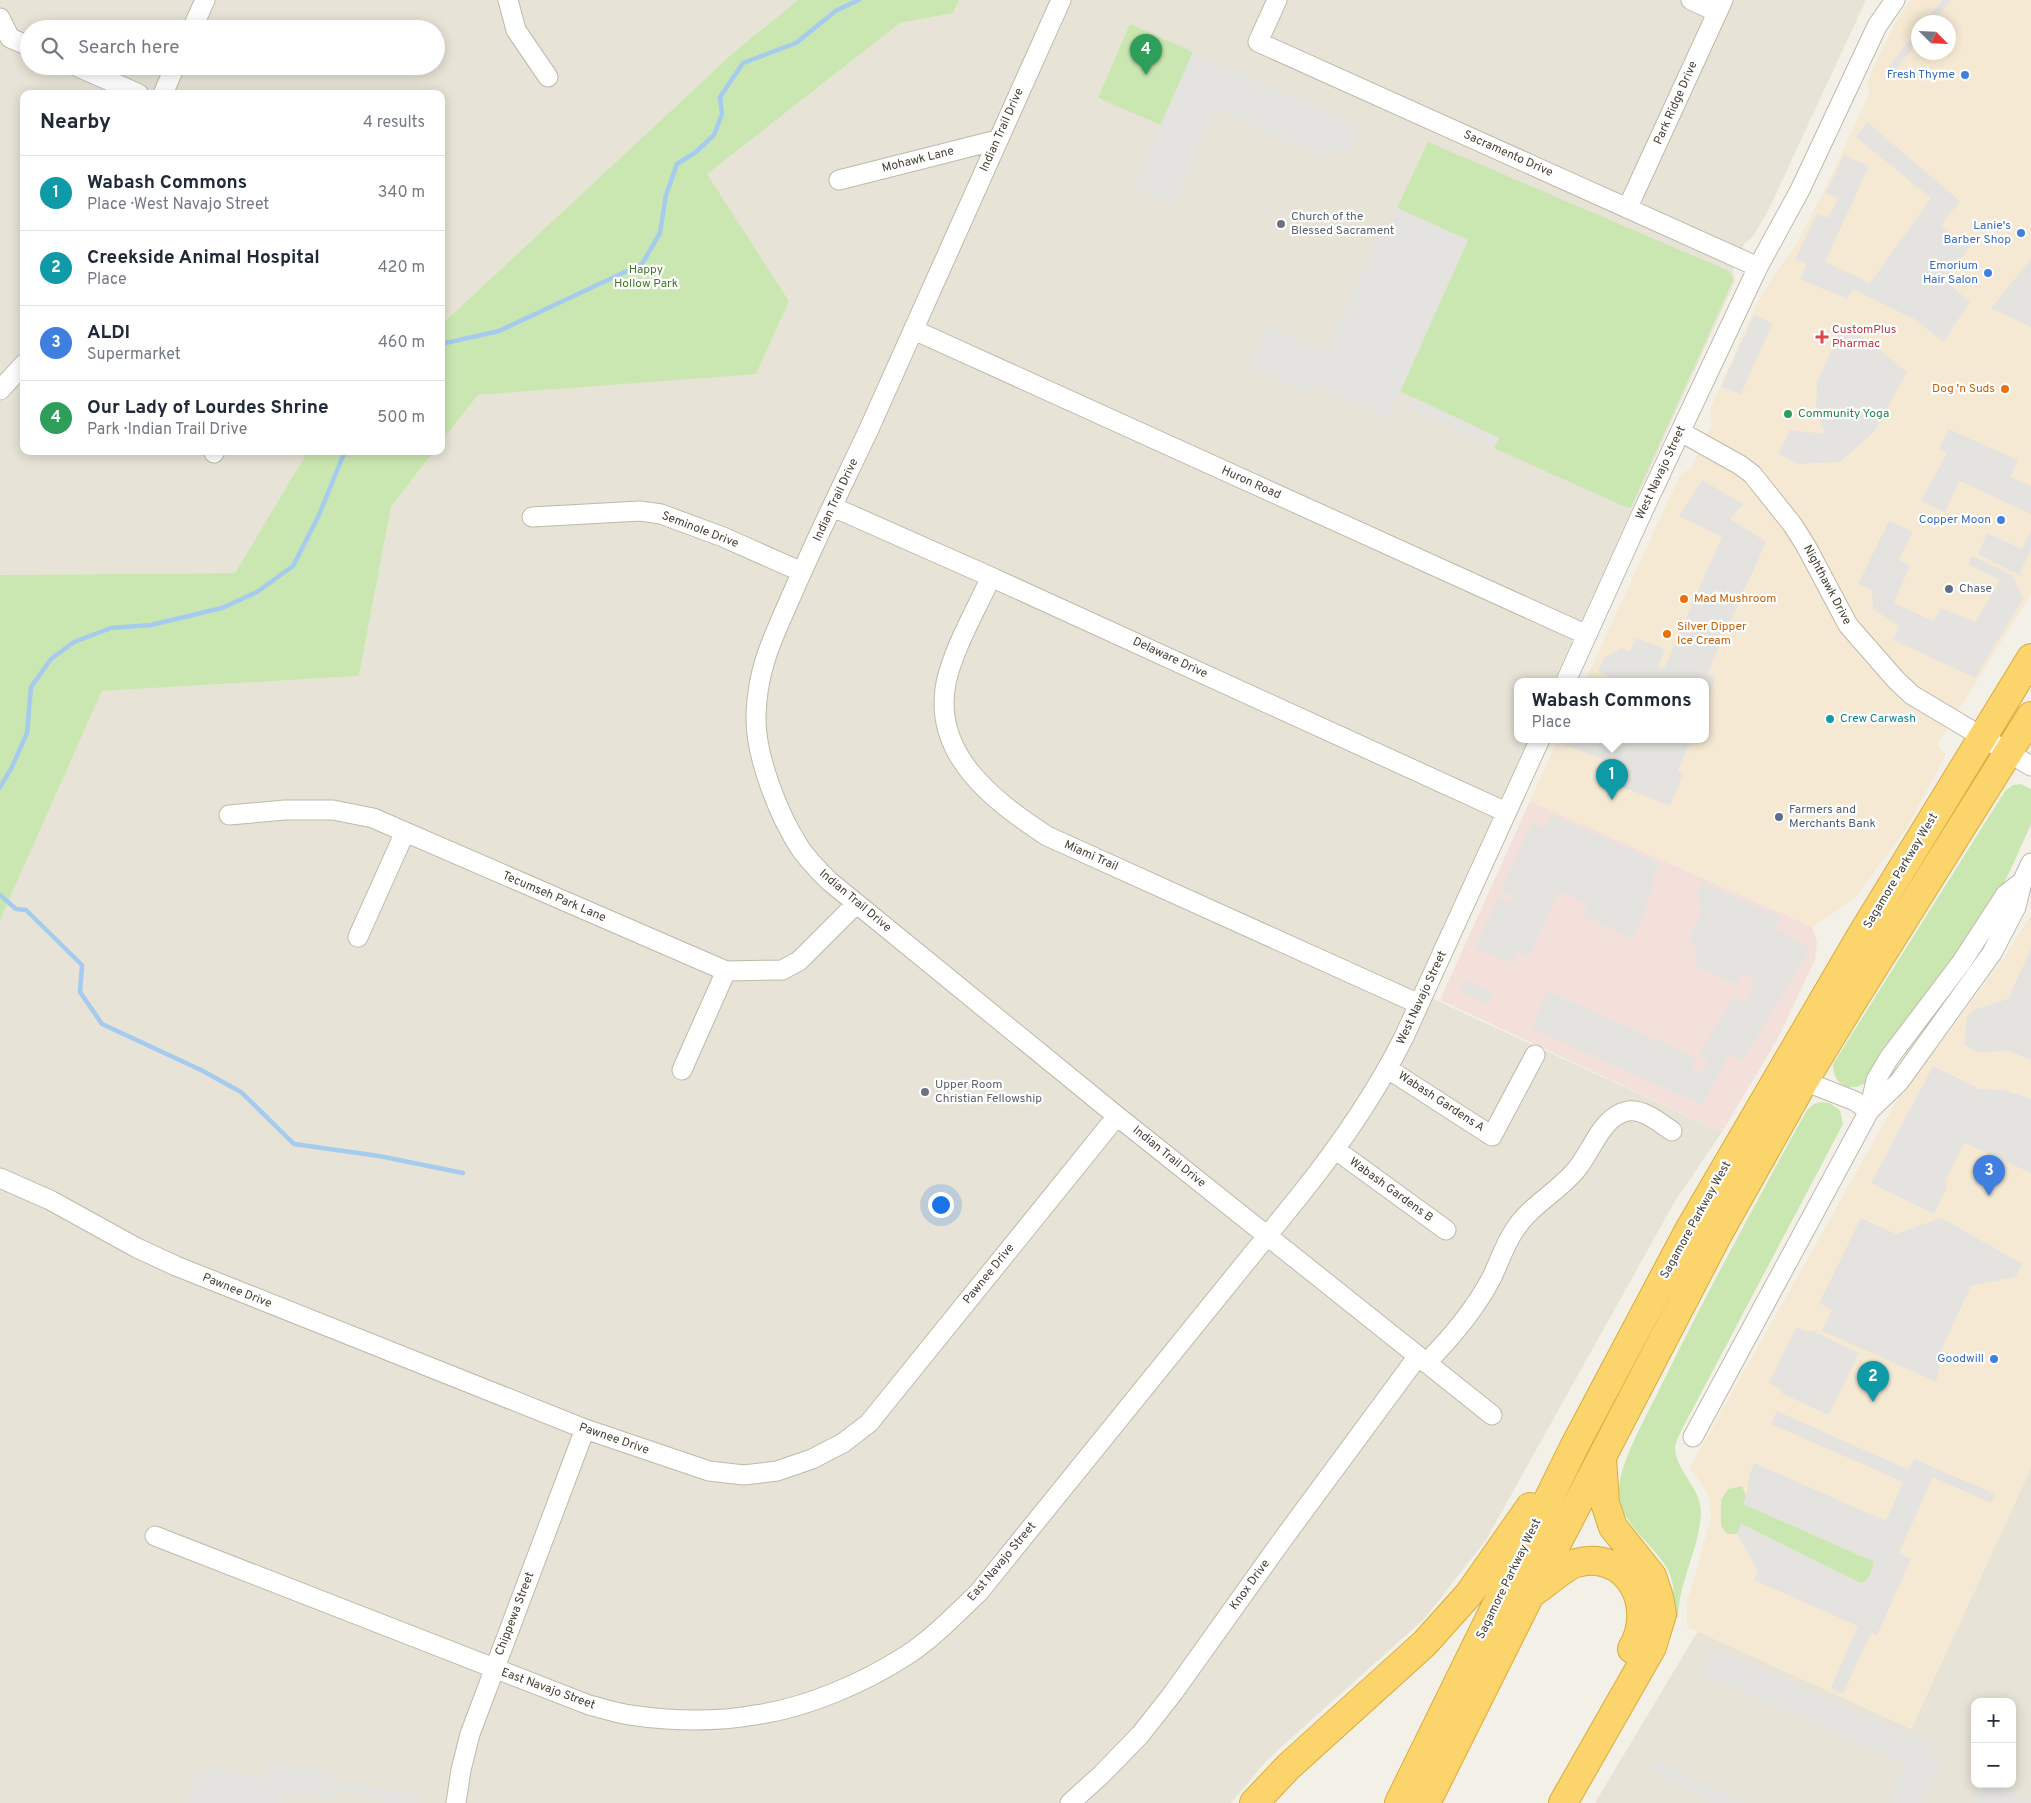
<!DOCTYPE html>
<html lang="en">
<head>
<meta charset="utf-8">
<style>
  body { margin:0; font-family:Overpass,sans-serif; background:#f6f6f7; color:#1f2937 }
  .controls { position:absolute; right:15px; bottom:15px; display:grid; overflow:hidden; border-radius:10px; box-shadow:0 2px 12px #0003 }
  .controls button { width:45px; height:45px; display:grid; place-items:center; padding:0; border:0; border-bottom:1px solid #e0e1e3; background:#fff; color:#1f2937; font:25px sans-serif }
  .compass { position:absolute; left:1911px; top:15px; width:45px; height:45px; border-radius:50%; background:#fff; box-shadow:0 2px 12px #0003; rotate:114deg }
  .you { position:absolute; left:940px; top:1204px; width:18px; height:18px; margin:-12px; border:4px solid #fff; border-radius:50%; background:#1a73e8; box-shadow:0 0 0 8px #1a73e833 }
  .badge { display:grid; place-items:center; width:32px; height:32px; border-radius:50%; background:#111827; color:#fff; font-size:16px; font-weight:700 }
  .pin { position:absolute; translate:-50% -41px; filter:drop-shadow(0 1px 2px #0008) }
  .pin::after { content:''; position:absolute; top:26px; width:18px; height:15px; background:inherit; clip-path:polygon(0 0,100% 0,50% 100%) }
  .popup { position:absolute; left:1514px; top:678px; width:195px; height:65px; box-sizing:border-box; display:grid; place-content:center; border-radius:10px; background:#fff; filter:drop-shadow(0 1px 4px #0005); font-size:16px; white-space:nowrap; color:#747a83 }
  .popup b { font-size:19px; color:#1f2937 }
  .popup::after { content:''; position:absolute; left:50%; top:100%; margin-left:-10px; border:10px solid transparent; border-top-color:#fff }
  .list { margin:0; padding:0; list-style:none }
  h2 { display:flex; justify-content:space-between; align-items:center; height:65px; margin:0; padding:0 20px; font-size:21px }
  h2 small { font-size:16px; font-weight:400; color:#747a83 }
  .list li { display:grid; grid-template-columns:32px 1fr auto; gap:15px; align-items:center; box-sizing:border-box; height:75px; padding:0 20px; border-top:1px solid #e0e1e3 }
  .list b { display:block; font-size:19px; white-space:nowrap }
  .list p { margin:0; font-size:16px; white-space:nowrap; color:#747a83 }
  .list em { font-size:16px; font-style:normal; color:#747a83 }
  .icon { flex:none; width:28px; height:28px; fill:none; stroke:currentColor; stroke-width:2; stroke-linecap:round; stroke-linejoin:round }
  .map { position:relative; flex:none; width:2031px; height:1803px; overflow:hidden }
  .search { position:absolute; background:#fff; box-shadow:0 2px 12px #0003; left:20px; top:20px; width:425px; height:55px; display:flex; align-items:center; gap:12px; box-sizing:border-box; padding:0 18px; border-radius:28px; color:#747a83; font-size:19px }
  .panel { position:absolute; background:#fff; box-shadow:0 2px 12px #0003; left:20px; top:90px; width:425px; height:365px; border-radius:10px }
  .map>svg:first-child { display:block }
  .residential { fill:#e7e3d6; fill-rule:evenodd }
  .commercial { fill:#f5e9d3; fill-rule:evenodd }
  .medical { fill:#f4e0db }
  .green { fill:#cbe7b1 }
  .parking { fill:#e5e3df }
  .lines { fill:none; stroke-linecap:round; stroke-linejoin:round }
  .stream { stroke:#a5cbef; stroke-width:4.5 }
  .minor-casing { stroke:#bfb9aa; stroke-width:21 }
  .highway-casing { stroke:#daab3a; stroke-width:30 }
  .minor { stroke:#fff; stroke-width:19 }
  .highway { stroke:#fbd56b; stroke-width:28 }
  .shop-dot { fill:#3f7fe0; stroke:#fff; stroke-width:2 }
  .worship-dot { fill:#6b7280; stroke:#fff; stroke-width:2 }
  .health-dot { fill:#e0444e; stroke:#fff; stroke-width:2 }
  .food-dot { fill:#e8710a; stroke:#fff; stroke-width:2 }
  .leisure-dot { fill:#2e9e5b; stroke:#fff; stroke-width:2 }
  .service-dot { fill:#5c6f8a; stroke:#fff; stroke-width:2 }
  .culture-dot { fill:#0f9aa8; stroke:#fff; stroke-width:2 }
  .labels { text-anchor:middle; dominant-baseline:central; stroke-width:4.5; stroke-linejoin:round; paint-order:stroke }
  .shop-label { font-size:12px; fill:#366cbe; stroke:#fff; text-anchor:end }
  .street-label { font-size:12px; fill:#464136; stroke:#fff }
  .worship-label { font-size:12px; fill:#5b616d; stroke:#fff; text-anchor:start }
  .park-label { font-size:12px; fill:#42772a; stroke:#fff }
  .health-label { font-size:12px; fill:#be3a42; stroke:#fff; text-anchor:start }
  .food-label { font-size:12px; fill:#c56008; stroke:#fff; text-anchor:start }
  .leisure-label { font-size:12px; fill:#27864d; stroke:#fff; text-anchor:start }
  .service-label { font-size:12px; fill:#4e5e75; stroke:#fff; text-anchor:start }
  .culture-label { font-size:12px; fill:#0d838f; stroke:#fff; text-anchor:start }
</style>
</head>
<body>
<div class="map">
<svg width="2031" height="1803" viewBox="0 0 2031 1803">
  <rect width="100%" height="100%" fill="#f3f1e7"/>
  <path class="residential" d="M 0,0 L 798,0 L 735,51 L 441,325 L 441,94 L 24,94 L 24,451 L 308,451 L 235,573 L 0,575 ZM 29,29 L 436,29 L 436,66 L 29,66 Z
    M 959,0 L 1866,0 L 1768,211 L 1751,239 L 1745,242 L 1733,271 L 1735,281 L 1554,681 L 1518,681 L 1518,739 L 1528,739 L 1414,990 L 1722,1132 L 1675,1201 L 1486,1540 L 1424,1619 L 1267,1760 L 1231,1803 L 0,1803 L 0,920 L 102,691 L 359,676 L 391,507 L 434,451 L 441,451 L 441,442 L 478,395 L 756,373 L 789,301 L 706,174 L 900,23 L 953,13 Z
    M 2031,1468 L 2031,1803 L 1595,1803 L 1698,1631 L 1911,1729 ZM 1975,1702 L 2012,1702 L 2012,1784 L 1975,1784 Z"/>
  <path class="commercial" d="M 1910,0 L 2031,0 L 2031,594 L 1937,745 L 1946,754 L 1907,828 L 1854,899 L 1812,927 L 1530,801 L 1558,739 L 1706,739 L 1706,681 L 1585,681 L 1680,475 L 1692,467 L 1712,424 L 1710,409 L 1756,305 L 1775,273 L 1794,248 L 1824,191 L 1869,94 L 1867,84 L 1875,63 L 1901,13 ZM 1918,22 L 1948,22 L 1948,52 L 1918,52 Z
    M 2031,915 L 2031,1468 L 1911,1729 L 1687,1627 L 1687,1604 L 1711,1517 L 1709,1496 L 1690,1467 L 1910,1077 L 1940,1044 L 2003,959 Z"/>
  <path class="medical" d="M 1530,801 L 1812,927 L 1817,942 L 1815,960 L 1778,1038 L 1722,1132 L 1440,1000 Z"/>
  <path class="green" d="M 798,0 L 959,0 L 953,13 L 900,23 L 707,174 L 789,301 L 756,374 L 478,395 L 441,442 L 441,325 L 735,51 Z
    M 1130,24 L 1193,52 L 1161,125 L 1098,98 Z
    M 1428,142 L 1729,271 L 1733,280 L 1631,507 L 1628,508 L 1494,448 L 1499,438 L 1399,391 L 1468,240 L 1397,208 Z
    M 308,451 L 434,451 L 391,507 L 359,676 L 102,691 L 0,920 L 0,575 L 235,573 Z
    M 2021,784 L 2031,789 L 2031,824 L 2010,871 L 1992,905 L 1870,1079 C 1853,1095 1833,1087 1833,1064 L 2005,791 L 2013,785 Z
    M 1821,1102 L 1829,1103 L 1840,1110 L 1843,1124 L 1680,1433 C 1678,1438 1675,1443 1675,1448 C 1676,1471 1701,1488 1701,1512 C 1700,1547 1679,1581 1678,1617 L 1674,1620 C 1674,1602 1676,1580 1665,1565 C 1649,1540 1618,1522 1619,1489 C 1619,1464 1648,1413 1660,1388 C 1706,1294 1756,1202 1807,1110 L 1814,1104 Z
    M 1742,1486 L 1746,1496 L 1744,1504 L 1873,1561 C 1873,1571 1870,1579 1861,1584 L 1741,1524 L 1737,1534 L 1727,1534 L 1721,1526 L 1721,1500 L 1728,1489 Z"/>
  <path class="parking" d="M 1942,0 L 1951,0 L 1933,22 L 1924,22 Z
    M 1918,29 L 1918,41 L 1894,72 L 1888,68 Z
    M 1193,52 L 1360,126 L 1347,154 L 1337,150 L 1319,156 L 1216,110 L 1173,205 L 1133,187 Z
    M 1867,122 L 1960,201 L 1941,225 L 1970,247 L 1944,280 L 1970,302 L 1943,342 L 1916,320 L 1853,289 L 1847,299 L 1800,279 L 1807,264 L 1795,259 L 1817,214 L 1828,218 L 1838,198 L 1826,193 L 1844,155 L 1869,166 L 1825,262 L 1870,283 L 1931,198 L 1856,137 Z
    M 1397,208 L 1468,240 L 1388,419 L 1312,385 L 1308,394 L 1249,367 L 1267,326 L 1326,352 L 1379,234 L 1385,236 Z
    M 2031,259 L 2031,327 L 1991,308 Z
    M 1754,315 L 1773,323 L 1741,394 L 1721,387 Z
    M 1842,328 L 1863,337 L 1907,372 L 1875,431 L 1840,462 L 1799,464 L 1778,454 L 1790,430 L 1825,434 L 1816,408 L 1817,382 Z
    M 1413,397 L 1499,438 L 1494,448 L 1407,408 Z
    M 1948,429 L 2018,460 L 2010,477 L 2031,486 L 2031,514 L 1960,481 L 1945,512 L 1921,501 L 1947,453 L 1939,449 Z
    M 1702,480 L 1743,504 L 1730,519 L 1766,542 L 1707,674 L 1716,678 L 1706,701 L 1706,681 L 1620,681 L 1598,672 L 1604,658 L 1621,648 L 1629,652 L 1636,638 L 1665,649 L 1658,667 L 1664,668 L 1722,537 L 1679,516 Z
    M 1889,521 L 1913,532 L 1899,560 L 1910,566 L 1894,603 L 1933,621 L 1941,608 L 1975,622 L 2000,580 L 1968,564 L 1972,556 L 2013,576 L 2023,599 L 1975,678 L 1893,640 L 1899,626 L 1873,609 L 1872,590 L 1858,584 Z
    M 2031,531 L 2031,549 L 2019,575 L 1978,554 L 1987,533 L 2022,549 Z
    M 1564,739 L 1692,739 L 1678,770 L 1683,776 L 1670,806 L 1618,785 L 1626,768 L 1562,744 Z
    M 1551,814 L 1660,863 L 1655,873 L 1652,890 L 1633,940 L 1584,916 L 1587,904 L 1559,891 L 1529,957 L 1516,953 L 1512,963 L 1475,949 L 1498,897 L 1509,902 L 1513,896 L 1500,890 L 1532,823 L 1545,829 Z
    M 1702,882 L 1781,918 L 1775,928 L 1810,948 L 1742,1061 L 1729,1055 L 1702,1105 L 1531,1028 L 1548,991 L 1696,1058 L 1692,1070 L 1700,1074 L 1708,1064 L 1708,1060 L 1698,1056 L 1734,996 L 1744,1003 L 1755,986 L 1754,980 L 1745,975 L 1741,976 L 1736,984 L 1694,966 L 1698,957 L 1690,937 L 1701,912 L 1697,892 Z
    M 2031,949 L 2031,1060 L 2010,1051 L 1977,1052 L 1964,1045 L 1967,1017 L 1973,1010 L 2008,999 Z
    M 1464,980 L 1494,993 L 1488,1004 L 1460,992 Z
    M 1933,1066 L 1980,1089 L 2004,1090 L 2031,1099 L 2031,1173 L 1964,1143 L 1945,1181 L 1947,1187 L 1934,1214 L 1871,1183 Z
    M 1861,1218 L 1896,1234 L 1941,1218 L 2023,1264 L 2015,1277 L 1971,1286 L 1941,1350 L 1937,1382 L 1822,1331 L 1832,1310 L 1819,1303 Z
    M 1796,1327 L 1804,1331 L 1813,1331 L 1859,1353 L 1829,1415 L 1783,1394 L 1779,1388 L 1769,1383 Z
    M 1777,1411 L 1909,1470 L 1914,1459 L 1995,1494 L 1991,1503 L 1933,1477 L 1899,1553 L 1911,1559 L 1877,1635 L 1871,1633 L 1843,1694 L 1831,1688 L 1858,1626 L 1754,1580 L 1758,1570 L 1737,1534 L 1741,1524 L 1861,1583 L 1867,1580 L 1873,1569 L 1873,1561 L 1743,1504 L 1746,1496 L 1750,1473 L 1754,1463 L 1886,1521 L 1903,1482 L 1771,1424 Z
    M 1712,1647 L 1929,1742 L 1930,1752 L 1942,1758 L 1921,1803 L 1888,1803 L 1905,1764 L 1700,1673 Z
    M 1654,1760 L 1748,1803 L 1709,1803 L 1710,1800 L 1648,1771 Z
    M 272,1761 L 332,1773 L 333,1781 L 419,1794 L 418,1803 L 381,1803 L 383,1798 L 336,1790 L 333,1801 L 299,1794 L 297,1799 L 286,1796 L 282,1803 L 186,1803 L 197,1773 L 219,1766 L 262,1780 Z
    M 1981,1784 L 1994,1784 L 2031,1801 L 2031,1803 L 1972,1803 Z"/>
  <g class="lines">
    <path class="stream" d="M 441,344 L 499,331 L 642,264 L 660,233 L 666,195 L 677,164 L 696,152 L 714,135 L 722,114 L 720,97 L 743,63 L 796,43 L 837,10 L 859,0
      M 0,787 L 12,767 L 27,733 L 31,687 L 51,659 L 74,642 L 111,628 L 151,625 L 222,608 L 257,592 L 293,566 L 319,515 L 345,451
      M 0,895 L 16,909 L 26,910 L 82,965 L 80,992 L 102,1024 L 201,1070 L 241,1092 L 294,1144 L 379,1156 L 463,1173"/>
    <g class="minor-casing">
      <path id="minor" d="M 508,0 L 516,30 L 548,77
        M 1061,0 C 996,143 934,287 869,429 C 843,484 817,537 793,592 C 774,636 757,667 756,716 C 755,756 779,816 800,848 C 808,860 819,871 829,881 L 1117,1116 L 1492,1415
        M 1277,0 L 1258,42 L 1758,267
        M 1691,0 L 1717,12
        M 0,18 L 10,38 L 29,46
        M 192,29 L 205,0
        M 76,66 L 139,94
        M 163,94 L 175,66
        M 839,180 L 997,140
        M 1628,207 L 1723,0
        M 914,330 L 1587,635
        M 0,390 L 24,364
        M 1681,432 L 1740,465 L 1752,474 L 1792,524 L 1806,546 L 1848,625 L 1896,680 L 1912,695 L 2031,766
        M 214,453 L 215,451
        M 833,507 L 991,577 L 1506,812
        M 532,517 L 640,511 L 661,514 L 723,537 L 802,572
        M 991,577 C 977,608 953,649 946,683 C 932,755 994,801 1047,836 L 1419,1004
        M 1566,681 L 1642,513 L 1758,267 L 1800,190 L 1877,26 L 1895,0
        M 229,815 L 285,810 L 333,810 L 373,818 L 726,971 L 782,970 L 799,961 L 856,904
        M 358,937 L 405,832
        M 1388,1069 L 1492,1136 L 1535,1055
        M 682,1070 L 726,971
        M 1804,1081 L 1855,1101 L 1869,1111
        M 1869,1111 L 1899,1082 L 1992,953 L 2016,907 L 2022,882 L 2031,863
        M 1336,1150 L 1446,1230
        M 0,1178 L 50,1200 L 137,1248 L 176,1266 L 585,1429 L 709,1471 L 744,1475 L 777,1471 L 812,1459 L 843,1443 L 869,1423 L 1117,1116
        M 1426,1363 C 1450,1339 1475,1309 1491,1279 C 1499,1263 1504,1246 1514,1231 C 1529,1206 1558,1192 1576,1170 C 1592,1152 1601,1116 1628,1111 C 1644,1109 1660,1123 1672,1131
        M 1693,1437 L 1869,1111 L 1876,1080 L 1889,1058 L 1961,963 L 2006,894 L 2022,882
        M 155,1536 L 589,1705 C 602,1708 616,1713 630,1715 C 670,1721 715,1722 755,1715 C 806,1708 864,1683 907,1655 C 933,1638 956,1614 979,1592 L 1301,1194 C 1341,1144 1375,1095 1404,1037 L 1540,739
        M 456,1803 L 461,1770 L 470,1734 L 585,1429
        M 1070,1803 L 1101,1775 L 1140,1735 L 1173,1693 L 1283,1539 L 1418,1356"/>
    </g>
    <g class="highway-casing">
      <path id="highway" d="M 1535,1591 C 1544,1585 1566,1566 1576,1563 C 1629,1549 1657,1607 1632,1649
        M 1254,1803 L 1289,1766 L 1425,1643 L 1469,1594 L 1530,1507
        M 1399,1803 L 1574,1447 L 1689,1230 L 1862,934 L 2031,658
        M 1426,1803 L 1531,1593 L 1717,1236 L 1804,1081 L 1849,1007 L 2031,716
        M 1563,1803 L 1652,1647 L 1662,1614 L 1659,1597 L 1652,1576 L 1613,1527 L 1605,1503 L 1602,1459"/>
    </g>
    <use href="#minor" class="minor"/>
    <use href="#highway" class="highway"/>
  </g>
  <g class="shop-dot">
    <circle cx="1965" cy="75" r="5"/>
    <circle cx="2021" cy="233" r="5"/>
    <circle cx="1988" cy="273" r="5"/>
    <circle cx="2001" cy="520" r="5"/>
    <circle cx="1994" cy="1359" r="5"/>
  </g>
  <g class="worship-dot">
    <circle cx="1281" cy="224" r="5"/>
    <circle cx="925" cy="1092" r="5"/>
  </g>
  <path class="health-dot" d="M1819.5 329.5h5v5h5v5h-5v5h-5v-5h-5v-5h5z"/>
  <g class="food-dot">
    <circle cx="2005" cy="389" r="5"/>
    <circle cx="1684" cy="599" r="5"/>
    <circle cx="1667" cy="634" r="5"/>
  </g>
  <circle class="leisure-dot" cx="1788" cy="414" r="5"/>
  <g class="service-dot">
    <circle cx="1949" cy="589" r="5"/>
    <circle cx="1779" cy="817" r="5"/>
  </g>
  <circle class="culture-dot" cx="1830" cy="719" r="5"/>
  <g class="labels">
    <g class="shop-label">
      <text x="1955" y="75">Fresh Thyme</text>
      <text x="2011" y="226">Lanie's<tspan x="2011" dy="14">Barber Shop</tspan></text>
      <text x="1978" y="266">Emorium<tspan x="1978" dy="14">Hair Salon</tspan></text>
      <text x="1991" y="520">Copper Moon</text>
      <text x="1984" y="1359">Goodwill</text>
    </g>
    <g class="street-label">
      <text transform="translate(1676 103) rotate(-66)">Park Ridge Drive</text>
      <text transform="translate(1002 130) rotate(-66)">Indian Trail Drive</text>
      <text transform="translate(1508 154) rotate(24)">Sacramento Drive</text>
      <text transform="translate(918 160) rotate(-14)">Mohawk Lane</text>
      <text transform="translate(1661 473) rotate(-65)">West Navajo Street</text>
      <text transform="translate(1251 483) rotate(24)">Huron Road</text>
      <text transform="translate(836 500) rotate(-65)">Indian Trail Drive</text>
      <text transform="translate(700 530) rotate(21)">Seminole Drive</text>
      <text transform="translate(1827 585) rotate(62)">Nighthawk Drive</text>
      <text transform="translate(1170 658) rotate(25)">Delaware Drive</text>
      <text transform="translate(1091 856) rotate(24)">Miami Trail</text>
      <text transform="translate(1901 871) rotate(-59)">Sagamore Parkway West</text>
      <text transform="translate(554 897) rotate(23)">Tecumseh Park Lane</text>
      <text transform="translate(855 901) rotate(40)">Indian Trail Drive</text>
      <text transform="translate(1422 998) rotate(-65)">West Navajo Street</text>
      <text transform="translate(1441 1102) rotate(33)">Wabash Gardens A</text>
      <text transform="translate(1169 1157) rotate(39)">Indian Trail Drive</text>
      <text transform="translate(1391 1190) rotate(36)">Wabash Gardens B</text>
      <text transform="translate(1696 1220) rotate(-61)">Sagamore Parkway West</text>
      <text transform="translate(989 1274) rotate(-51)">Pawnee Drive</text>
      <text transform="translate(237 1291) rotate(22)">Pawnee Drive</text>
      <text transform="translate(614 1439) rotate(19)">Pawnee Drive</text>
      <text transform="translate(1002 1562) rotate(-50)">East Navajo Street</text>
      <text transform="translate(1509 1579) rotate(-64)">Sagamore Parkway West</text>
      <text transform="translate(1250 1585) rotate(-54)">Knox Drive</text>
      <text transform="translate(515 1614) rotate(-69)">Chippewa Street</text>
      <text transform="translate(548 1689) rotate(20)">East Navajo Street</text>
    </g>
    <g class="worship-label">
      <text x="1291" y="217">Church of the<tspan x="1291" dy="14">Blessed Sacrament</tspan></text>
      <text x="935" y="1085">Upper Room<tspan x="935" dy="14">Christian Fellowship</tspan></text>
    </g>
    <g class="park-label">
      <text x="646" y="270">Happy<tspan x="646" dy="14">Hollow Park</tspan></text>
    </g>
    <g class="health-label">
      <text x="1832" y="330">CustomPlus<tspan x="1832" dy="14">Pharmac</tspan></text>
    </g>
    <g class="food-label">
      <text x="1995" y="389" text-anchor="end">Dog 'n Suds</text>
      <text x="1694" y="599">Mad Mushroom</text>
      <text x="1677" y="627">Silver Dipper<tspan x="1677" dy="14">Ice Cream</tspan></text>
    </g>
    <g class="leisure-label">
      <text x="1798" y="414">Community Yoga</text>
    </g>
    <g class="service-label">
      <text x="1959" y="589">Chase</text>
      <text x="1789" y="810">Farmers and<tspan x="1789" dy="14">Merchants Bank</tspan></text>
    </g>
    <g class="culture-label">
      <text x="1840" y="719">Crew Carwash</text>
    </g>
  </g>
</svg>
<div class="controls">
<button>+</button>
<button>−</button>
</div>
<svg class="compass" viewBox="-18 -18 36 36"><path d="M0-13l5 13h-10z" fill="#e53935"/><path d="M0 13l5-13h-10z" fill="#747a83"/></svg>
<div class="you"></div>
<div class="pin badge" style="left:1612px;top:800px;background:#0f9aa8">1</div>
<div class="popup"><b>Wabash Commons</b>Place</div>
<div class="pin badge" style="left:1873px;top:1402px;background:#0f9aa8">2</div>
<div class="pin badge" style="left:1989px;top:1196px;background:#3f7fe0">3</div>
<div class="pin badge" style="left:1146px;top:75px;background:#2e9e5b">4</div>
<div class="search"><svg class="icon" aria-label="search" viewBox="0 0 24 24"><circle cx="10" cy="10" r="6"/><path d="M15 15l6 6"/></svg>Search here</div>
<section class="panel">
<h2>Nearby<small>4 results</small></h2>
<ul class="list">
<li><span class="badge" style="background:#0f9aa8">1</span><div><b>Wabash Commons</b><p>Place · West Navajo Street</p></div><em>340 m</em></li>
<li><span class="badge" style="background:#0f9aa8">2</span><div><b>Creekside Animal Hospital</b><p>Place</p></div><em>420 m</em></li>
<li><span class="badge" style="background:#3f7fe0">3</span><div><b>ALDI</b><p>Supermarket</p></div><em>460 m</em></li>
<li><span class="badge" style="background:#2e9e5b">4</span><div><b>Our Lady of Lourdes Shrine</b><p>Park · Indian Trail Drive</p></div><em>500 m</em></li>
</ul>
</section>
</div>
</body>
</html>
